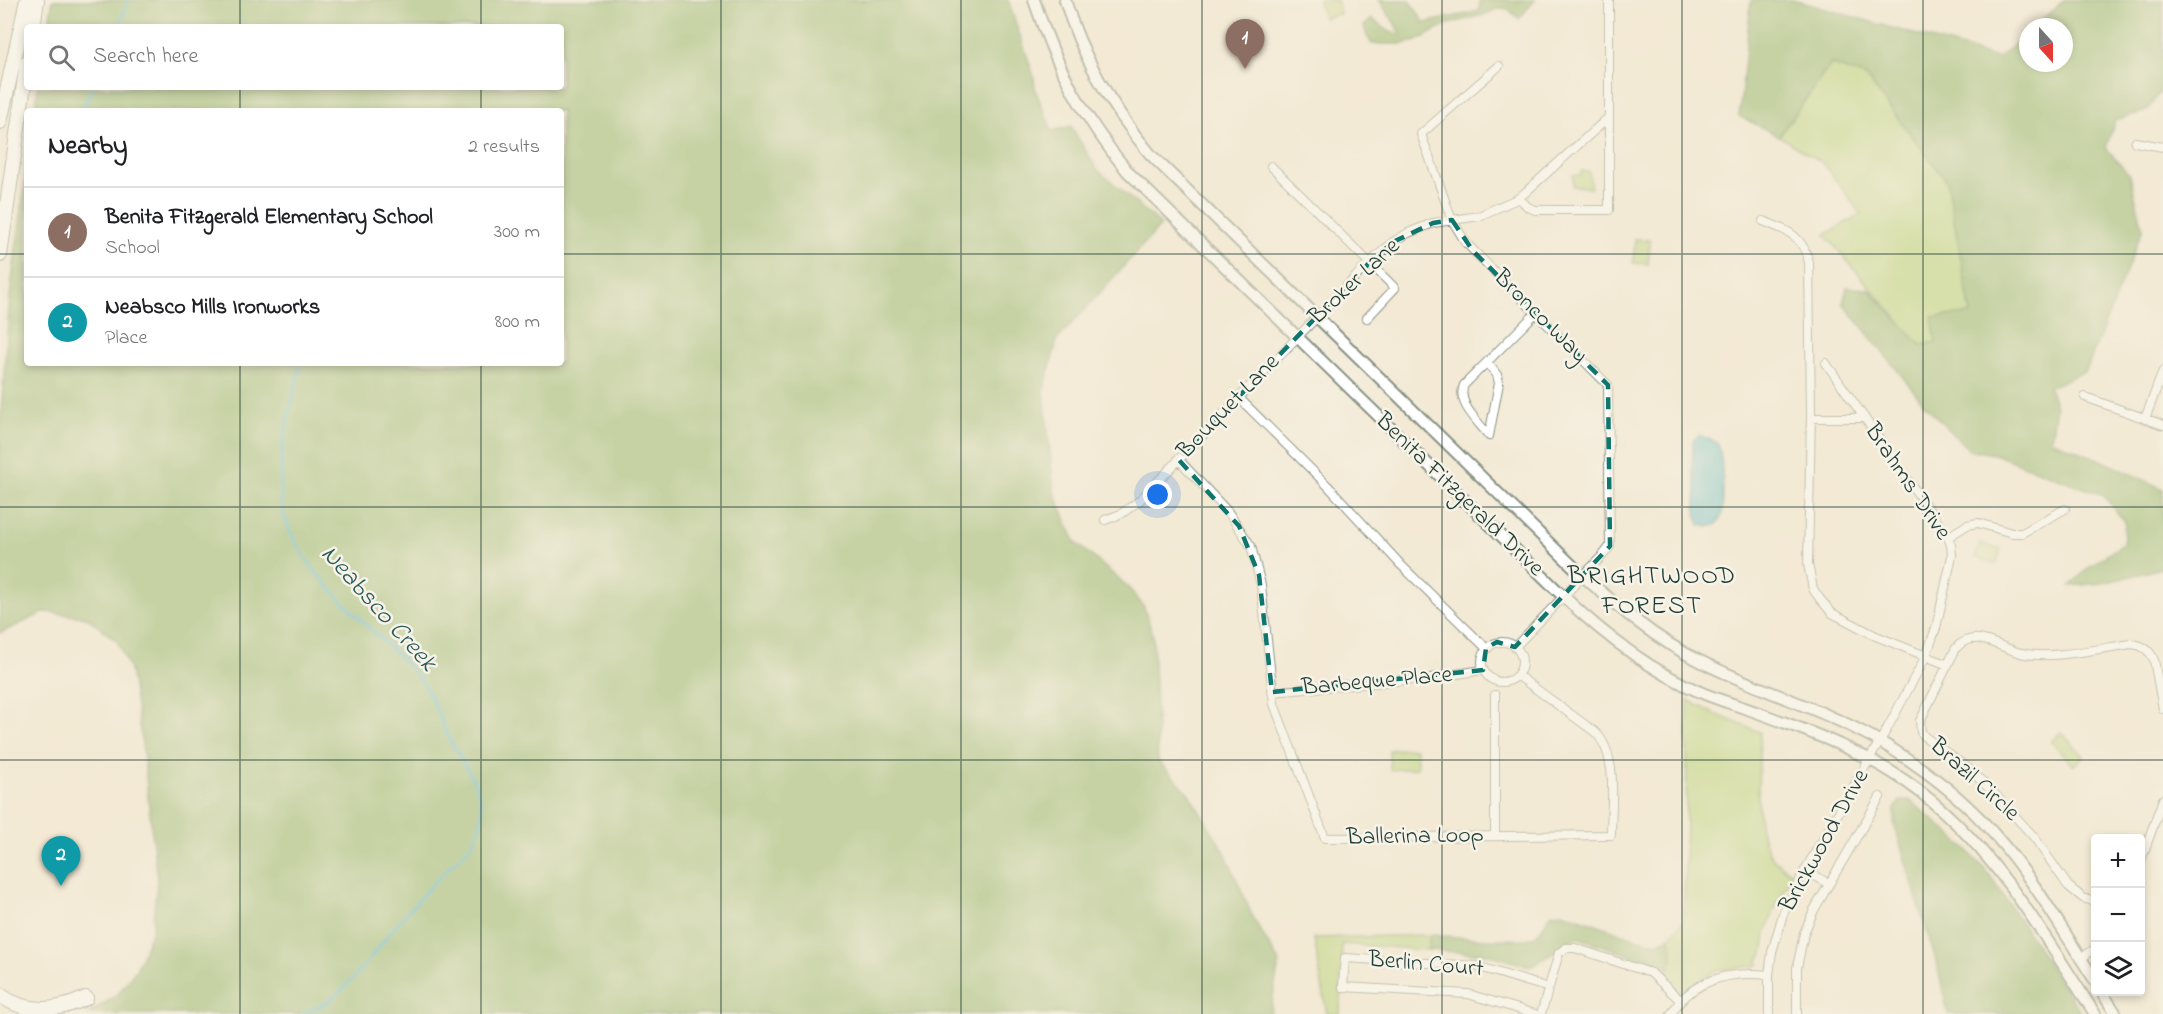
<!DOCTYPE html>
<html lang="en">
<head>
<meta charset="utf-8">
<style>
  body { margin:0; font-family:"Indie Flower",sans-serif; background:#f6f6f6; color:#202124 }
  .controls { position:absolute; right:18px; bottom:18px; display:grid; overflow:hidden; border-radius:6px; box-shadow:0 3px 9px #0003 }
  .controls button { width:54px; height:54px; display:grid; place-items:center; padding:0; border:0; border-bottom:2px solid #e0e0e0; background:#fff; color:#202124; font:30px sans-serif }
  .compass { position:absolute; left:2019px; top:18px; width:54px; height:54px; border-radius:50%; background:#fff; box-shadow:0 3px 9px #0003; rotate:159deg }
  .you { position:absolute; left:1158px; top:495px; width:21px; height:21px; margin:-15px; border:4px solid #fff; border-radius:50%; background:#1a73e8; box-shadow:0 0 0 9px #1a73e833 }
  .badge { display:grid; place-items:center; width:39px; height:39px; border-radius:50%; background:#d93025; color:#fff; font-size:20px; font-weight:700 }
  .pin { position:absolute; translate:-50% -50px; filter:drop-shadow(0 2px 3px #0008) }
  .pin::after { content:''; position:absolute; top:32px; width:21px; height:18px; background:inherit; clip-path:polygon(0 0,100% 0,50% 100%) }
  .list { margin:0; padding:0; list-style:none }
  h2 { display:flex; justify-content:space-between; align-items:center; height:78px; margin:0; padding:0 24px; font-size:26px }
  h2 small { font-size:20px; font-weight:400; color:#757577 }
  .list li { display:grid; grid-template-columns:39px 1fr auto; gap:18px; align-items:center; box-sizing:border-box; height:90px; padding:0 24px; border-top:2px solid #e0e0e0 }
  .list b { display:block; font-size:22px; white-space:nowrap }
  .list p { margin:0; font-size:20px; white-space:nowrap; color:#757577 }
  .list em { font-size:20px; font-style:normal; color:#757577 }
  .icon { flex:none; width:33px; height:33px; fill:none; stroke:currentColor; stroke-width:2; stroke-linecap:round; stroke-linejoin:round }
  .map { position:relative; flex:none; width:2163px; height:1014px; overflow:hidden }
  .search { position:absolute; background:#fff; box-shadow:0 3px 9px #0003; left:24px; top:24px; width:540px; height:66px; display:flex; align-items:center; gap:15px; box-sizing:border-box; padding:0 21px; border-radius:6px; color:#757577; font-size:22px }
  .panel { position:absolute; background:#fff; box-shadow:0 3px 9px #0003; left:24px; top:108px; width:540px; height:258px; border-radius:6px }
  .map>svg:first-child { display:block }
  .green { fill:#b7d47a; stroke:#6b8857; stroke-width:1.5 }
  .forest { fill:#91b66a; stroke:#587a4f; stroke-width:1.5 }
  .water { fill:#4ab5c7; stroke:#34797e; stroke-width:1.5 }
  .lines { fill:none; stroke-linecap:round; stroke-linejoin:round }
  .stream { stroke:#4ab5c7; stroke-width:3 }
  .minor-casing { stroke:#899384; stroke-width:10 }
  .secondary-casing { stroke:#899384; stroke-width:14 }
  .motorway-casing { stroke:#899384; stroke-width:16 }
  .minor { stroke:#fff; stroke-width:8 }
  .secondary { stroke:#fff; stroke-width:10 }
  .motorway { stroke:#fff; stroke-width:14 }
  .marked { fill:none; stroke:#0f766e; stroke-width:4.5; stroke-dasharray:12 8; stroke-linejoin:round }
  .grid { fill:none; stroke:#1f3d34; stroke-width:1.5; stroke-opacity:0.55 }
  .labels { text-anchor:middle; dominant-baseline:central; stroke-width:5; stroke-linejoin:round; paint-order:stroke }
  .street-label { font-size:24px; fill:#1f3d34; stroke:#f7f3e8 }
  .neighbourhood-label { font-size:26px; letter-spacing:1.5px; fill:#1f3d34; stroke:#f7f3e8 }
  .water-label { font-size:26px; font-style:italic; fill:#2a5b59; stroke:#f7f3e8 }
</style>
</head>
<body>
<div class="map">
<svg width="2163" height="1014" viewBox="0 0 2163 1014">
  <rect width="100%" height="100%" fill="#f7f3e8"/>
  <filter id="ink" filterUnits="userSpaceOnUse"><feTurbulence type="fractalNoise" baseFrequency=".0167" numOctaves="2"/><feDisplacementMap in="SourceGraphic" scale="12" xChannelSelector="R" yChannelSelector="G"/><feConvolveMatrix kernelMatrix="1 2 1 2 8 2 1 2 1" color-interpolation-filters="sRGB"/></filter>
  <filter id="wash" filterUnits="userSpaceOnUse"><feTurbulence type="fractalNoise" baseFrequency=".008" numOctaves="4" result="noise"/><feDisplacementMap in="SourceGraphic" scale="24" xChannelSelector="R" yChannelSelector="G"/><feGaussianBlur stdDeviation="1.35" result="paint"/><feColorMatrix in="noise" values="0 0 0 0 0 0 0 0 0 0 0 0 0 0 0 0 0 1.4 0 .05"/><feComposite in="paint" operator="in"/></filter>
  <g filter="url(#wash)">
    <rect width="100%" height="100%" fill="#f3e9d4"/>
    <path class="green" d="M 1319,0 L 1337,0 L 1340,14 L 1323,18 Z
      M 1830,64 L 1866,77 L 1947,181 L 1971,314 L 1936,342 L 1915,355 L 1894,315 L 1825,235 L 1861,214 L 1823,163 L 1779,136 Z
      M 1581,171 L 1589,172 L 1591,188 L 1573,186 L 1573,175 L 1581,175 Z
      M 1635,239 L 1650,240 L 1648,264 L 1633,263 Z
      M 1980,543 L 2001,550 L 1996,564 L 1975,557 Z
      M 1688,700 L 1717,715 L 1760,732 C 1760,766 1752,822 1769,852 C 1774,862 1784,868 1793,874 C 1783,892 1773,911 1767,930 C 1764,940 1766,954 1758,961 L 1759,965 L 1715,971 L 1680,992 L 1665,978 L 1673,959 L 1670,937 L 1684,920 Z
      M 2061,732 L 2084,756 L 2074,766 L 2051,742 Z
      M 1416,748 L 1417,768 L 1390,770 L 1389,750 Z
      M 1430,935 L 1428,950 L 1342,944 L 1340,1014 L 1327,1014 L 1314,938 Z"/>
    <path class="forest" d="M 53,0 L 1008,0 L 1034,77 L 1035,89 L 1052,131 L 1071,126 L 1096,168 L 1161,225 L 1057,340 L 1044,390 L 1054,491 L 1075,542 L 1127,586 L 1144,607 L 1153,636 L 1158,761 L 1187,791 L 1225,852 L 1254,920 L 1279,962 L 1270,1014 L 87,1014 L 117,995 L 136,970 L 152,931 L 157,881 L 143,750 L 130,670 L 117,641 L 86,617 L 45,612 L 0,633 L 0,426 L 10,294 L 27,169 L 27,363 L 561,363 L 561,111 L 35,111 L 38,87 L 561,87 L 561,27 L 48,27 Z
      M 1379,0 L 1410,0 L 1424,23 L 1479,11 L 1480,0 L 1535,0 L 1519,19 L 1508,9 L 1500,8 L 1483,15 L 1445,25 L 1417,41 L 1403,44 L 1372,44 L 1367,36 L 1364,26 L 1372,19 C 1384,25 1383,31 1398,34 L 1400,31 Z
      M 1751,0 L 1794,0 L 1998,58 L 2028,32 L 2028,63 L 2064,63 L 2064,27 L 2034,27 L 2064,0 L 2163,0 L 2163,88 L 2146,111 L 2115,120 L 2106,148 L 2130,175 L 2143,229 L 2086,371 L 2049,387 L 2056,407 L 2051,440 L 2101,460 L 2163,489 L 2163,568 L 2104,583 L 2070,586 L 2089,567 L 2123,544 L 2125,522 L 2103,495 L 1994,454 L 1969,450 L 1926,406 L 1843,303 L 1847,287 L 1869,289 L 1921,345 L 1936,342 L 1932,317 L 1971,314 L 1947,181 L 1866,77 L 1831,64 L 1779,136 L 1739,116 Z
      M 1910,800 L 1957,840 L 1987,871 L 2082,1014 L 1948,1014 L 1937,964 L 1894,824 L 1895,809 L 1900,801 Z
      M 1563,912 L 1637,939 L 1658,943 L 1670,937 L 1673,959 L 1669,968 L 1579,938 L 1569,941 L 1537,963 L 1527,966 L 1489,954 L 1428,950 L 1430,935 C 1447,936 1525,944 1535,936 C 1542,931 1546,920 1552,913 Z"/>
    <path class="water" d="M 1699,435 L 1717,442 C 1723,451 1725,508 1721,519 C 1718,527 1707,528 1700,525 L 1696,514 L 1696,489 L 1692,469 L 1693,440 Z"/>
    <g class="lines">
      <path class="stream" d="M 119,27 L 128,0
        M 84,111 L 85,103 L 93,87
        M 301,363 C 291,406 278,448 281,492 C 281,498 281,505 282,510 C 304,583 376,625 421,681 C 435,699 440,723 451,742 C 467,769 492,800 477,834 C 472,847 461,856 451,865 C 438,878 426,891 414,905 C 385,935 363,974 330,1000 C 322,1006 311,1010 302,1014"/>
    </g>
  </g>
  <g filter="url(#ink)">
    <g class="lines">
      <g class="minor-casing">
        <path id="minor" d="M 1499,66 L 1421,134 L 1452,220 L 1466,243 L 1608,385 L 1610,546 L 1605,553 L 1515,647
          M 2135,142 L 2163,147
          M 1271,166 L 1395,288 L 1367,318
          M 1519,198 L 1528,207 L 1535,210 L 1609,210 L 1609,0
          M 1763,221 C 1788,231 1803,235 1809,263 L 1811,414 L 1808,564 L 1813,589 L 1820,599 L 1832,613 L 1876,636 L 1948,665
          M 1487,362 L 1497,375 L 1499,383 L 1489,436 C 1479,422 1456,403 1464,385 L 1536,313
          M 1238,397 L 1328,486 L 1401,565 L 1486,648
          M 2085,397 L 2163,425
          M 1811,418 L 1864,418
          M 2145,419 L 2163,371
          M 1178,459 L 1228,512 L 1251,546 L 1261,585 L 1274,704 L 1325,838 L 1611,835 C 1611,804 1619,755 1595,732 L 1517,675
          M 1105,520 L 1121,514 L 1139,501 L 1369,263 L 1393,242 L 1408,233 L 1433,223 L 1479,216 L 1519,198 L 1608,118
          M 1948,537 L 1967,525 L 1978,523 L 2012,533 L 2022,533 L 2065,509
          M1482 662a20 20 0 1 1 40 0a20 20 0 1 1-40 0Z
          M 1272,692 L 1431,678 L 1483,670
          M 1495,695 L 1495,836
          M 2140,863 L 2163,799
          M 1805,870 L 1829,884
          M 2096,902 L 2083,898 L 2068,886 L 2034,837 L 1992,791 L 1969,769 L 1925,737 L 1921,732 L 1920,721 L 1956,648 C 1976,627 1998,648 2021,653 C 2051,660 2101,648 2132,644 C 2143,645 2150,650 2154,660 L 2163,709
          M 2080,959 L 2096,948
          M 1535,1014 L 1468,994 L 1343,987 L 1345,958 L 1476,966 L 1549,988
          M 1541,1014 L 1559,953 L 1566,948 L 1575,948 L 1651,973 L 1680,1000
          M 1671,1014 C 1693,978 1730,971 1769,975
          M 1769,1014 L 1769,975 L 1772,952 L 1783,914 L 1805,870 L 1887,729 L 1926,656 L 1936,628 L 1952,556 L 1951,545 L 1948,537 L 1826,363
          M 1797,1014 L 1797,968 L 1804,933 L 1814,910 L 1880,797"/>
      </g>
      <g class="secondary-casing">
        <path id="secondary" d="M 1034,0 C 1056,67 1083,117 1128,172 L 1563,596 C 1603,634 1649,670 1700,692 C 1718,700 1737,705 1756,712 C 1803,729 1850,746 1893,773 C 1985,830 2037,926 2095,1014
          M 1065,0 C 1082,58 1112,108 1151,155 L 1582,575 C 1618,607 1656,640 1700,661 C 1758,691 1822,708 1879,741 C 1921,766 1963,798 1995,835 C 2034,879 2064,933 2096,982
          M 2102,992 L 2116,1014"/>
      </g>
      <g class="motorway-casing">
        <path id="motorway" d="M 33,27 L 37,0
          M 0,122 L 27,0
          M 0,255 L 27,63
          M 0,995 C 26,1014 57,1012 86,998"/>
      </g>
      <use href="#minor" class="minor"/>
      <use href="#secondary" class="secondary"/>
      <use href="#motorway" class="motorway"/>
    </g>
  </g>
  <path d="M0 0H2163V1014H0ZM 1452,220 L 1473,251 L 1608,385 L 1610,546 L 1515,647 L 1497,642 L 1486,648 L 1483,670 L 1272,692 L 1259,575 L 1239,526 L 1178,459 L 1369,263 L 1393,242 L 1433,223 Z" fill="#f3e9d4" fill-opacity=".55" fill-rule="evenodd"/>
  <path class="marked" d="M 1452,220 L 1473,251 L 1608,385 L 1610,546 L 1515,647 L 1497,642 L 1486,648 L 1483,670 L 1272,692 L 1259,575 L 1239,526 L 1178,459 L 1369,263 L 1393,242 L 1433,223 Z"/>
  <path class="grid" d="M 240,0 L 240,27M 481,0 L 481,27M 721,0 L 721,1014M 961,0 L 961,1014M 1202,0 L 1202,1014M 1442,0 L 1442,1014M 1682,0 L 1682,1014M 1923,0 L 1923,1014M 240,87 L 240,111M 481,87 L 481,111M 0,254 L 27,254M 561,254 L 2163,254M 240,363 L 240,1014M 481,363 L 481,1014M 0,507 L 2163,507M 0,760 L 2163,760"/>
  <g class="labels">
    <g class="street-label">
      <text transform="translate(1355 282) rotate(-43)">Broker Lane</text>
      <text transform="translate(1540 317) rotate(45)">Bronco Way</text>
      <text transform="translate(1229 407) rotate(-46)">Bouquet Lane</text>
      <text transform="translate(1907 482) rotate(56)">Brahms Drive</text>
      <text transform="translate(1459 495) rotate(44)">Benita Fitzgerald Drive</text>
      <text transform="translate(1377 682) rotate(-5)">Barbeque Place</text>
      <text transform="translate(1974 780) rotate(42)">Brazil Circle</text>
      <text transform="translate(1415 837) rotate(-1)">Ballerina Loop</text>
      <text transform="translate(1825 841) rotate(-61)">Brickwood Drive</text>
      <text transform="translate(1426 965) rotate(5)">Berlin Court</text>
    </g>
    <g class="neighbourhood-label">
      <text x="1652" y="577">BRIGHTWOOD<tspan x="1652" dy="30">FOREST</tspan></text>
    </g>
    <g class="water-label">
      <text transform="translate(378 609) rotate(48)">Neabsco Creek</text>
    </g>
  </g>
</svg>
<div class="controls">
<button>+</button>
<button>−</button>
<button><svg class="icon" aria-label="layers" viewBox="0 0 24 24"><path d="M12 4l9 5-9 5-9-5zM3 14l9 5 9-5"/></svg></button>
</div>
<svg class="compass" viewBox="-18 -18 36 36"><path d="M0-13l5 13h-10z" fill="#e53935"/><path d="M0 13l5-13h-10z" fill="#757577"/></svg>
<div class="you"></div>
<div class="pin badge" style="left:1245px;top:69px;background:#8d6e63">1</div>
<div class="pin badge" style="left:61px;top:886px;background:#0f9aa8">2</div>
<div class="search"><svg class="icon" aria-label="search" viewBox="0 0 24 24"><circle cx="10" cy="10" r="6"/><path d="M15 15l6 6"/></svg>Search here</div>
<section class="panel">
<h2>Nearby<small>2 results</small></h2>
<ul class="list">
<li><span class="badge" style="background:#8d6e63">1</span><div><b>Benita Fitzgerald Elementary School</b><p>School</p></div><em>300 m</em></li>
<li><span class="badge" style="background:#0f9aa8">2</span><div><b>Neabsco Mills Ironworks</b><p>Place</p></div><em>800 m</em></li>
</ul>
</section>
</div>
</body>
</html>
